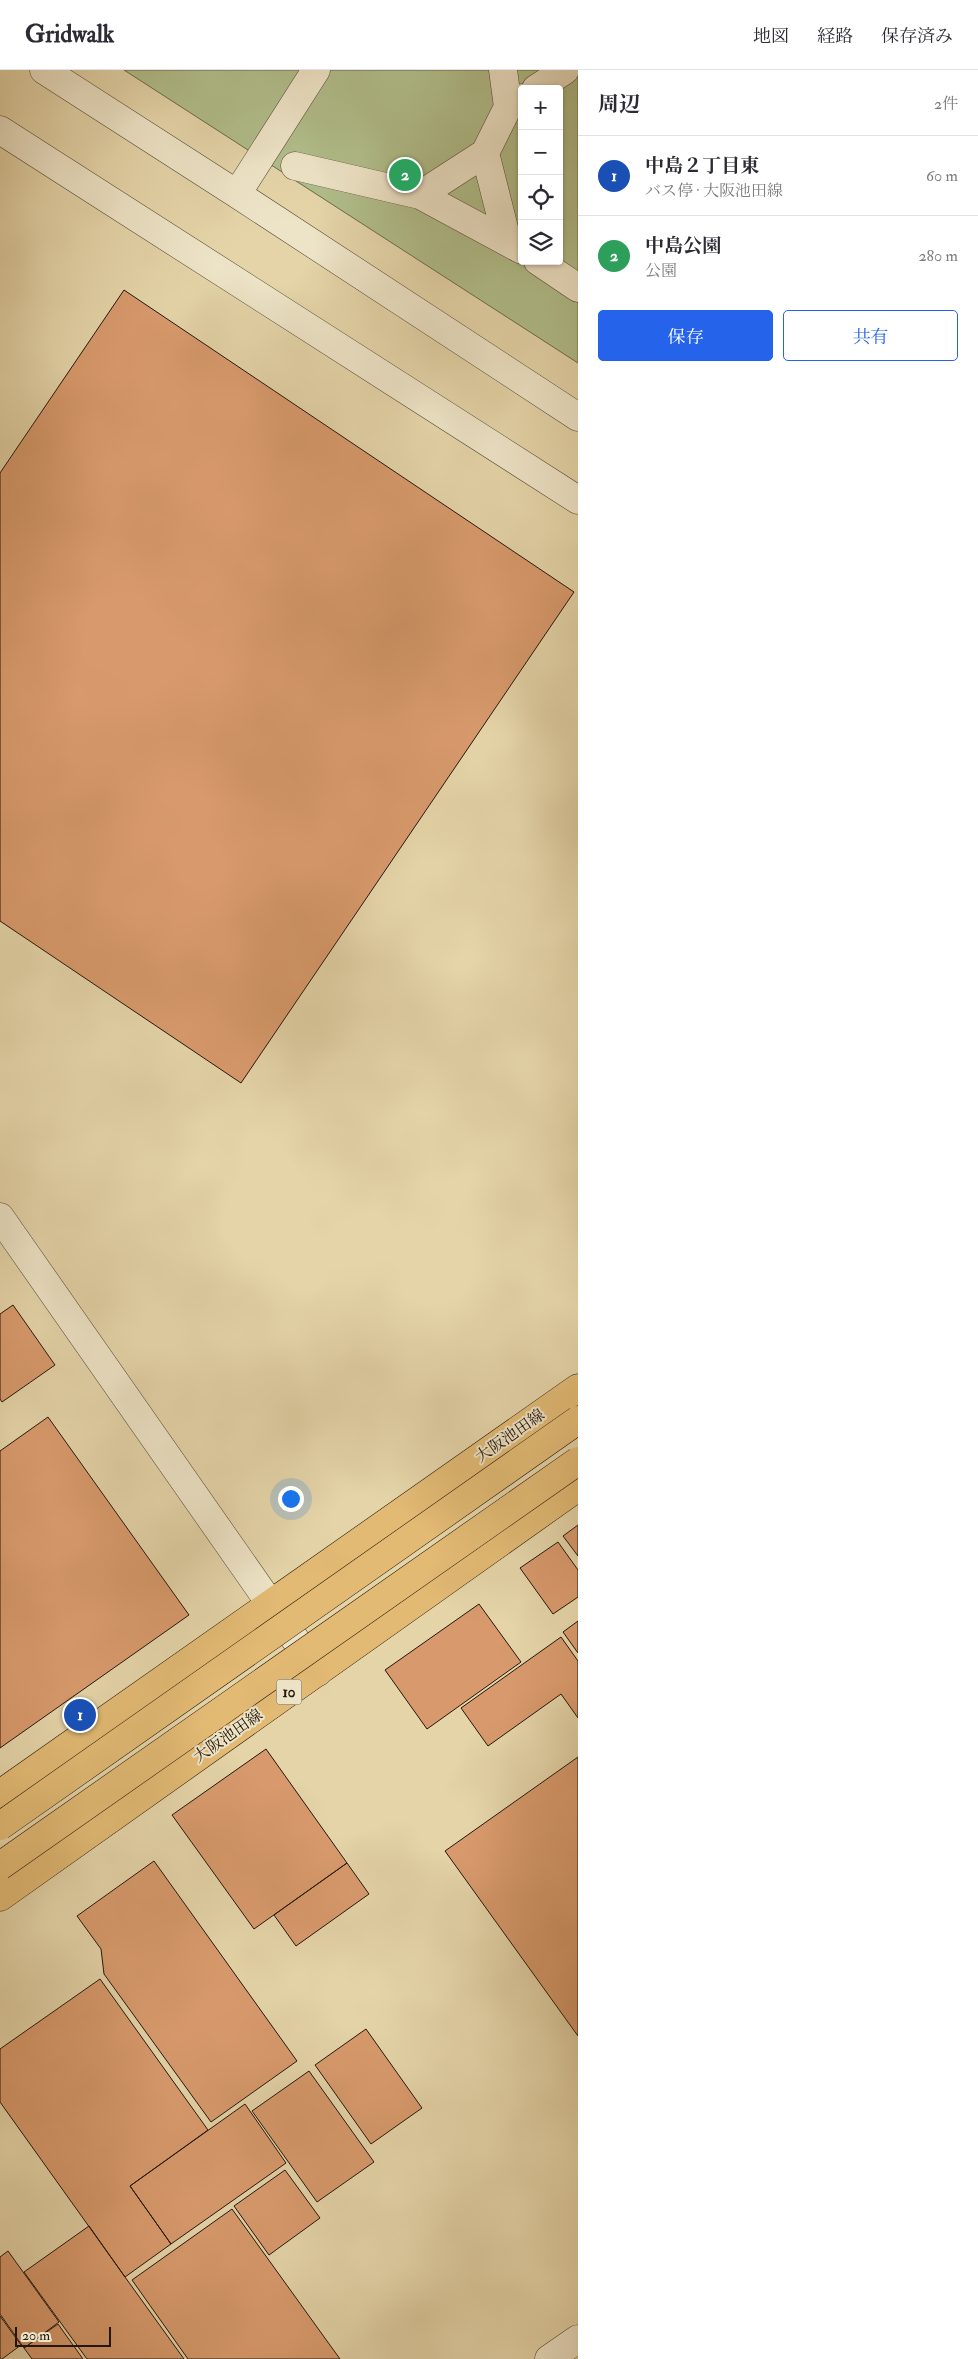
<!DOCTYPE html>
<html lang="ja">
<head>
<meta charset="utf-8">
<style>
  body { margin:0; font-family:"IM FELL Double Pica","Noto Serif JP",serif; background:#f7f7f7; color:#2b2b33 }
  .controls { position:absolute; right:15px; top:15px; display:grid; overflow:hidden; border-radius:5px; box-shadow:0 1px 4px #0004 }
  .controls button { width:45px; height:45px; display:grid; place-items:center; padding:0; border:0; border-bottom:1px solid #e1e1e2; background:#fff; color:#2b2b33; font:25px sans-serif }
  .scale { position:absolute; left:15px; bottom:12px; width:96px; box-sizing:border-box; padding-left:5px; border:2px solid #23160c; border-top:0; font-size:14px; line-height:18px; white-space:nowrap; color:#23160c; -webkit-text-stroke:4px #ede3c6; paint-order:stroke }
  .you { position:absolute; left:290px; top:1428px; width:18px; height:18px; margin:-12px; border:4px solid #fff; border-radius:50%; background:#1a73e8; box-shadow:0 0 0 8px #1a73e833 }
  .badge { display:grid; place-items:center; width:32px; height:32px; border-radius:50%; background:#2563eb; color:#fff; font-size:16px; font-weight:700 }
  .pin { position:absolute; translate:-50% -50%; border:2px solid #fff; box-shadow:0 1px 5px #0006 }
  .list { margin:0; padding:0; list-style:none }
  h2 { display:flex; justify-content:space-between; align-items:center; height:65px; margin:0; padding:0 20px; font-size:21px }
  h2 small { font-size:16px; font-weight:400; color:#7c7c81 }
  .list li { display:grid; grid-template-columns:32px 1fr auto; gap:15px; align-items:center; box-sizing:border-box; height:80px; padding:0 20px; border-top:1px solid #e1e1e2 }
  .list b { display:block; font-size:19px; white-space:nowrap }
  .list p { margin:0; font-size:16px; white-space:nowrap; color:#7c7c81 }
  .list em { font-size:16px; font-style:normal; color:#7c7c81 }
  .actions { display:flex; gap:10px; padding:15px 20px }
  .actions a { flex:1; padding:11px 0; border:1px solid #2563eb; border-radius:5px; text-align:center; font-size:18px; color:#2563eb }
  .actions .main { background:#2563eb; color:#fff }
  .icon { flex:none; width:28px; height:28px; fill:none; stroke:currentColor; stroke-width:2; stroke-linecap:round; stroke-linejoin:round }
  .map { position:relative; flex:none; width:578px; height:2289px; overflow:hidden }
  header { display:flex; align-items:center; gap:30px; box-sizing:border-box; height:70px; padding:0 25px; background:#fff; border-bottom:1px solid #e1e1e2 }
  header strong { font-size:24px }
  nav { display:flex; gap:28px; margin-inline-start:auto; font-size:18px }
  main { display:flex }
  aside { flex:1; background:#fff }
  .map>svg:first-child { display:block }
  .green { fill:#b0bd8a; stroke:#6a6a4b; fill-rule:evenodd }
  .building { fill:#d89a6c; stroke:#23160c }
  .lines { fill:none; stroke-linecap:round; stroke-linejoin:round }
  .minor-casing { stroke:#534633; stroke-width:29 }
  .major-casing { stroke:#23160c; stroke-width:29 }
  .minor { stroke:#ede3c6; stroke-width:28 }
  .major { stroke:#e2ba74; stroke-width:28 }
  .highway-bridge-casing { stroke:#23160c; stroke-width:29; stroke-linecap:butt }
  .highway-bridge { stroke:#e2ba74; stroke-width:28 }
  .labels { text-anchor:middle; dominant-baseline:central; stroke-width:4; stroke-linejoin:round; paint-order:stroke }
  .shield { fill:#ede3c6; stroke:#605444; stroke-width:1 }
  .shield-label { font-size:15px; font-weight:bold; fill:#23160c }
  .street-label { font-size:16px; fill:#23160c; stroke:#ede3c6 }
</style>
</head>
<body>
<header>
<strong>Gridwalk</strong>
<nav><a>地図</a><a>経路</a><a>保存済み</a></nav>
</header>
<main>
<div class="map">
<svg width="578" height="2289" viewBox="0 0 578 2289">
  <rect width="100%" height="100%" fill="#e4d4a8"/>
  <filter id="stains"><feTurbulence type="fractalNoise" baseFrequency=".004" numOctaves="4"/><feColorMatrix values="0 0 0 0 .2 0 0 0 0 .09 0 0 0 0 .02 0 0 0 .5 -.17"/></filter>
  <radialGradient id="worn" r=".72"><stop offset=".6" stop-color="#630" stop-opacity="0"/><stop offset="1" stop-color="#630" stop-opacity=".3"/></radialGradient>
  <path class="green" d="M 124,0 L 578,0 L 578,293 ZM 522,19 L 559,19 L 559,191 L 522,191 Z"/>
  <path class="building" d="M 124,220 L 574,522 L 241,1013 L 0,851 L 0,403 Z
    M 13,1235 L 55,1295 L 2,1332 L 0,1329 L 0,1244 Z
    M 48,1347 L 189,1545 L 0,1678 L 0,1381 Z
    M 578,1455 L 578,1486 L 563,1466 Z
    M 558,1472 L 578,1500 L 578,1527 L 553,1544 L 520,1498 Z
    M 479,1534 L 521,1592 L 427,1659 L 385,1600 Z
    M 578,1551 L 578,1583 L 563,1562 Z
    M 561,1567 L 578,1591 L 578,1648 L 561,1624 L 488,1676 L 461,1638 Z
    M 266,1679 L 347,1793 L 254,1859 L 172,1745 Z
    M 578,1687 L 578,1966 L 445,1781 Z
    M 154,1791 L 297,1991 L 211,2052 L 104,1904 L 101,1879 L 77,1846 Z
    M 347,1793 L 369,1824 L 296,1876 L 274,1845 Z
    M 100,1909 L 208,2060 L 130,2116 L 171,2174 L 125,2207 L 0,2032 L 0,1979 Z
    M 366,1959 L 422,2038 L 371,2074 L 315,1995 Z
    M 309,2001 L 374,2092 L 317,2132 L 252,2041 Z
    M 245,2034 L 286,2093 L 171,2174 L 130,2116 Z
    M 285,2100 L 320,2148 L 269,2185 L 234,2136 Z
    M 232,2139 L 340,2289 L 188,2289 L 132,2210 Z
    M 89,2156 L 125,2207 L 184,2289 L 87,2289 L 24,2202 Z
    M 8,2181 L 59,2252 L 24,2278 L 0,2244 L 0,2187 Z
    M 0,2246 L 21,2275 L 2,2289 L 0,2289 Z
    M 58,2254 L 83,2289 L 32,2289 L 24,2278 Z"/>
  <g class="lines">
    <g class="minor-casing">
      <path id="minor" d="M 44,0 L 237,124 L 578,347
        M 503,0 L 508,37
        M 536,19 L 565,0
        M 0,60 L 578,430
        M 485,83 L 507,170
        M 295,96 L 420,125 L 522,180
        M 237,124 L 316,0
        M 420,125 L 485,83 L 508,37 L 522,28
        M 538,191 L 578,218
        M 0,1147 L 318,1602
        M 549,2289 L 578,2269"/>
    </g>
    <g class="major-casing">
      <path id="major" d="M 0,1724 L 578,1318
        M 0,1827 L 578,1417"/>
    </g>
    <use href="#minor" class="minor"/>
    <use href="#major" class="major"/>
    <g class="highway-bridge-casing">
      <path id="highway-bridge" d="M 0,1756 L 578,1350
        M 0,1796 L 578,1391"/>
    </g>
    <use href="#highway-bridge" class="highway-bridge"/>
  </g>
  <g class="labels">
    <rect class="shield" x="276.5" y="1609.5" width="25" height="25" rx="4"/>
    <g class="shield-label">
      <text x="289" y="1622">10</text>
    </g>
    <g class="street-label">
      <text transform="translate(510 1366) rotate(-35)">大阪池田線</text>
      <text transform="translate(228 1666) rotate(-35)">大阪池田線</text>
    </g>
  </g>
  <rect width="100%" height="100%" filter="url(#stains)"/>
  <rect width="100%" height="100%" fill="url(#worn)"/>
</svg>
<div class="controls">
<button>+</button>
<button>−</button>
<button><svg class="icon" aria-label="locate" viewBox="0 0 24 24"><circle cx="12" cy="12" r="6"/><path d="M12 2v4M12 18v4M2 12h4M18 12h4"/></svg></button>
<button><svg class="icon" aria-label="layers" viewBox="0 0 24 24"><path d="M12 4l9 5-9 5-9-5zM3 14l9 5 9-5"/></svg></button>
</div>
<div class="scale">20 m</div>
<div class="you"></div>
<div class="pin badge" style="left:80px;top:1645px;background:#1a4fb4">1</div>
<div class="pin badge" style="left:405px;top:105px;background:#2e9e5b">2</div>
</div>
<aside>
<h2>周辺<small>2件</small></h2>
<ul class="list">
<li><span class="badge" style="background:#1a4fb4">1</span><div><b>中島２丁目東</b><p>バス停 · 大阪池田線</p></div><em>60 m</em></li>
<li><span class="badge" style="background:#2e9e5b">2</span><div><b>中島公園</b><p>公園</p></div><em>280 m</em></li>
</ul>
<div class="actions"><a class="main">保存</a><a>共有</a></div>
</aside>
</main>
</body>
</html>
